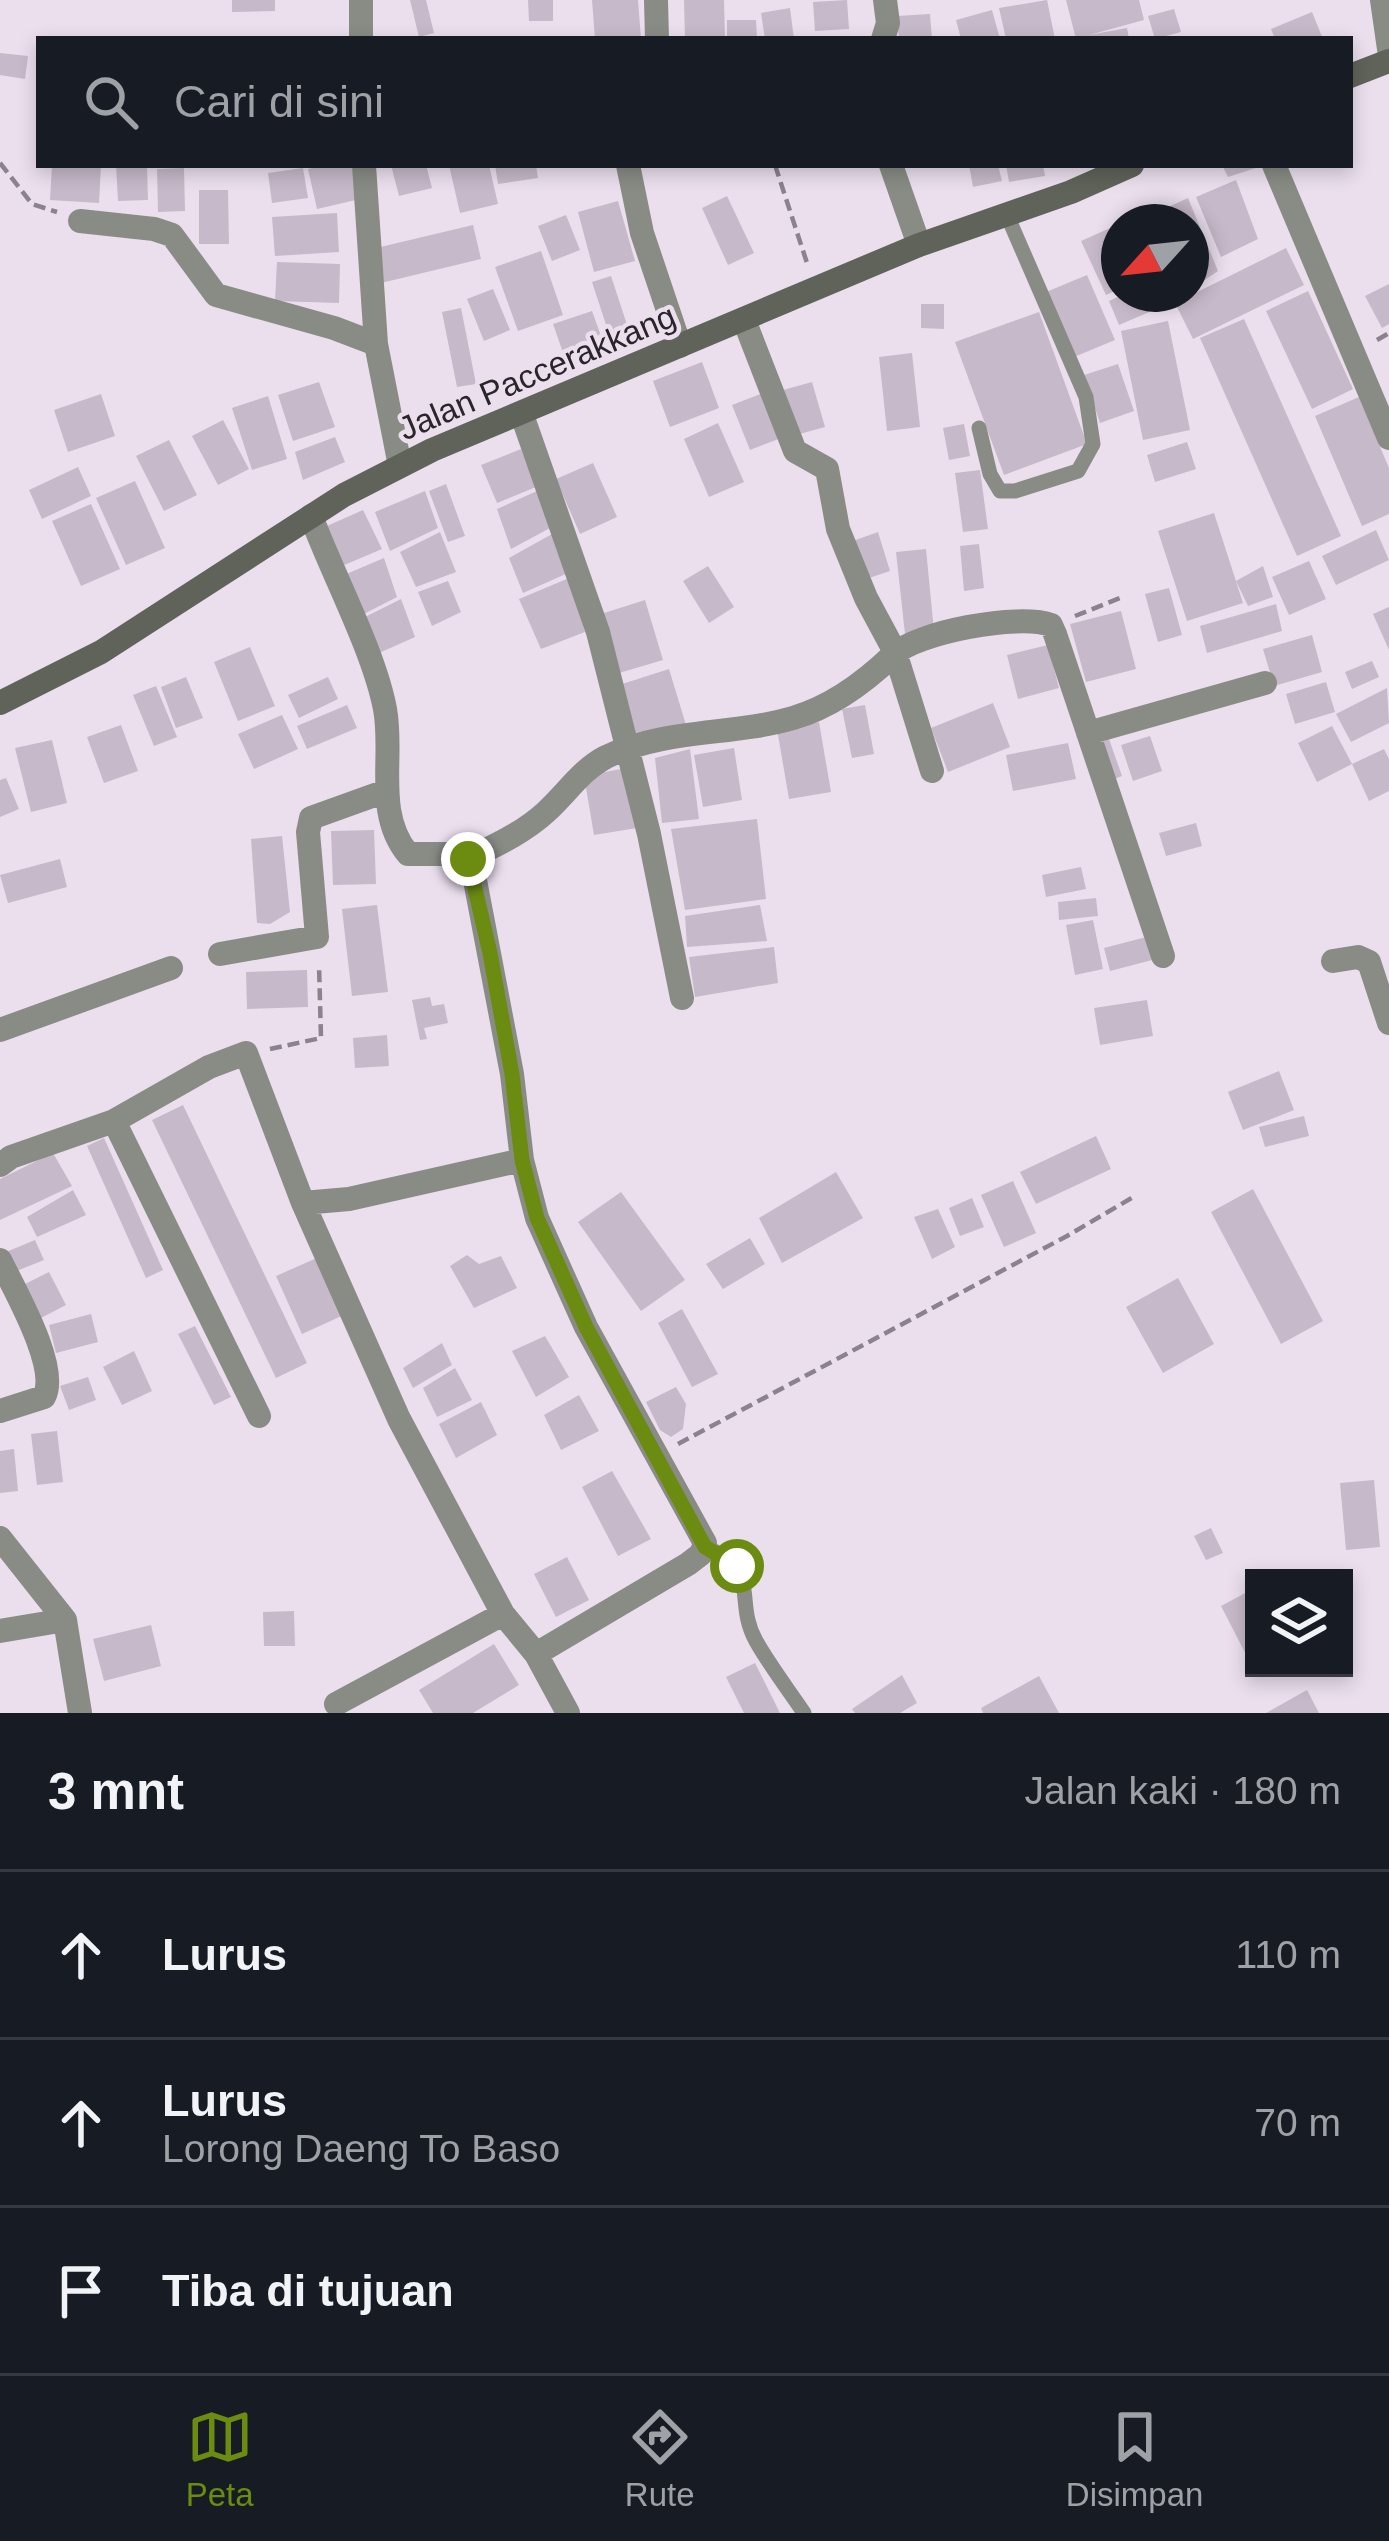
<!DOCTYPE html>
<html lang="id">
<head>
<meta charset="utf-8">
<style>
  body { margin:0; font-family:Helvetica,sans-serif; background:#242831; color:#f1f3f6 }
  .controls { position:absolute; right:36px; bottom:36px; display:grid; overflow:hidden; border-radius:0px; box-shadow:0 6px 18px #0003 }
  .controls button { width:108px; height:108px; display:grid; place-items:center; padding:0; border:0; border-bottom:3px solid #363941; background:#171b24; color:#f1f3f6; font:60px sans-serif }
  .compass { position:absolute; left:1101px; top:204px; width:108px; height:108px; border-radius:50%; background:#171b24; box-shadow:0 6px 18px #0003; rotate:243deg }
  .stop { position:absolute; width:36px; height:36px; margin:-27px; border:9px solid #6b8c10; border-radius:50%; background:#fff }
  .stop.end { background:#6b8c10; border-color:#fff; box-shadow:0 3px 12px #0008 }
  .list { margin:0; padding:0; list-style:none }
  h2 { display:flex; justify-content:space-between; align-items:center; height:156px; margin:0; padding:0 48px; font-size:51px }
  h2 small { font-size:39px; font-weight:400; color:#9ea1a6 }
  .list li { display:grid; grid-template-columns:78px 1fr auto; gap:36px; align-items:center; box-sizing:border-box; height:168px; padding:0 48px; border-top:3px solid #363941 }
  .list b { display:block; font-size:45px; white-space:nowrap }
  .list p { margin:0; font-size:39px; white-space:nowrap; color:#9ea1a6 }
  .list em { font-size:39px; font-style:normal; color:#9ea1a6 }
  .icon { flex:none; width:66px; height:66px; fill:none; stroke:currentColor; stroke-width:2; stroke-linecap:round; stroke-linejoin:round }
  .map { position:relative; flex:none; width:1389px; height:1713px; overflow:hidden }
  .search { position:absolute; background:#171b24; box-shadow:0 6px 18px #0003; left:36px; right:36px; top:36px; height:132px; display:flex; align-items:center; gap:30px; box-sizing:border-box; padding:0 42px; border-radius:0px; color:#9ea1a6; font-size:45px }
  .sheet { height:660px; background:#171b24 }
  nav { display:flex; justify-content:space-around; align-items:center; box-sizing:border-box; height:168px; border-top:3px solid #363941; background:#171b24; font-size:33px; color:#9ea1a6 }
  nav a { display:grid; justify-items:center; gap:6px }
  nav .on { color:#6b8c10 }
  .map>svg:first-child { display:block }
  .building { fill:#c6b9c9 }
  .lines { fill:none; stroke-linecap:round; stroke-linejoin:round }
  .path { stroke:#8a828c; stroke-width:4.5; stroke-dasharray:12 6; stroke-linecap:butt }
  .lane { stroke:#898c85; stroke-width:15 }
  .street { stroke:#898c85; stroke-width:24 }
  .secondary { stroke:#5f6359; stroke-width:24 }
  .route { stroke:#6b8c10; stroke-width:15 }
  .labels { text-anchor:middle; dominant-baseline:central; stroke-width:9; stroke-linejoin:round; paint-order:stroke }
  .street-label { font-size:33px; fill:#2a252b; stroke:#ebdfee }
</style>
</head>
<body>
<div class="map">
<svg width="1389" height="1713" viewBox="0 0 1389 1713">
  <rect width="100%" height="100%" fill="#ebdfee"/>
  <path class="building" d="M 232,0 L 275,0 L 275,11 L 232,12 Z
    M 410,0 L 426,0 L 434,33 L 419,37 Z
    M 528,0 L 553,0 L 553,21 L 529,21 Z
    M 592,0 L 638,0 L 641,39 L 595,39 Z
    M 684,0 L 724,0 L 725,39 L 685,39 Z
    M 847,0 L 849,29 L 815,31 L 813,2 Z
    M 1047,0 L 1055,39 L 1006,39 L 999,8 Z
    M 1066,0 L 1139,0 L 1144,20 L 1089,35 L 1127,28 L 1129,39 L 1076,39 Z
    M 790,8 L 794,39 L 765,39 L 761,13 Z
    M 1174,9 L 1181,32 L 1155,39 L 1148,16 Z
    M 992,10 L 1000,39 L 961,39 L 956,20 Z
    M 1312,12 L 1323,39 L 1275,39 L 1271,29 Z
    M 930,14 L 932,39 L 899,39 L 897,16 Z
    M 727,20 L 756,20 L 757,39 L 727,39 Z
    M 0,53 L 28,56 L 25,79 L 0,75 Z
    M 52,165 L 101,165 L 99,203 L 50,200 Z
    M 116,165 L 147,165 L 148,200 L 118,201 Z
    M 326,165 L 352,165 L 360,199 L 317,209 L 308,169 Z
    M 391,165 L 426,165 L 432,188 L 399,196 Z
    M 449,165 L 489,165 L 498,204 L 460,213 Z
    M 495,165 L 536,165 L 538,178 L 498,184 Z
    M 969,165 L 998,165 L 1002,181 L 973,187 Z
    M 1006,165 L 1043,165 L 1045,176 L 1009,182 Z
    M 1222,165 L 1262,165 L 1262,166 L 1228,177 Z
    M 184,168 L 185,211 L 158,212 L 157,169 Z
    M 303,168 L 308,198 L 272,203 L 268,173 Z
    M 1236,180 L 1258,239 L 1221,257 L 1196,197 Z
    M 199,190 L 228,190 L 229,244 L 199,244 Z
    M 727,196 L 754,253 L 728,265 L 702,208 Z
    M 1188,198 L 1218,271 L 1191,289 L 1191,222 L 1158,222 L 1155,213 Z
    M 618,201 L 635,261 L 594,272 L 578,212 Z
    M 337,213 L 339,252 L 275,256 L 272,217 Z
    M 566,215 L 580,250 L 552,261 L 538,226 Z
    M 1119,224 L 1119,289 L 1106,295 L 1081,241 Z
    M 473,225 L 481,259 L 381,283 L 372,249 Z
    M 1286,248 L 1304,285 L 1193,339 L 1175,303 Z
    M 541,251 L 563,315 L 518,331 L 495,267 Z
    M 277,262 L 340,264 L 339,303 L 275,301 Z
    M 1087,275 L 1115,340 L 1074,357 L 1046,292 Z
    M 611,276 L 631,337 L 612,343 L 592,282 Z
    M 1389,284 L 1389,324 L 1382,328 L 1365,296 Z
    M 493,289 L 510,330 L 484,341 L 467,299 Z
    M 1308,291 L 1353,389 L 1312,409 L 1266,311 Z
    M 1124,294 L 1172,294 L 1175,301 L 1119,325 L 1109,301 Z
    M 921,304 L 944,304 L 944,329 L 921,328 Z
    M 461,308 L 476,384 L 457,387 L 442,312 Z
    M 592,311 L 606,350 L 567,364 L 553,324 Z
    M 1039,312 L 1087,444 L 1004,475 L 955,342 Z
    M 1244,319 L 1341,536 L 1297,556 L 1200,338 Z
    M 1168,321 L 1190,430 L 1143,440 L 1121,331 Z
    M 912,353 L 920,427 L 887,431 L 879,357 Z
    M 702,362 L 719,408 L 670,427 L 653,381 Z
    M 1118,364 L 1134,411 L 1100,423 L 1084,375 Z
    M 319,382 L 335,427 L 293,441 L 278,395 Z
    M 812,382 L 825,427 L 796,435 L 783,390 Z
    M 763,393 L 781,438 L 750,450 L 732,405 Z
    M 101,394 L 115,436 L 68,452 L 54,410 Z
    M 268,396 L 287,459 L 252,470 L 232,408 Z
    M 1359,397 L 1389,468 L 1389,514 L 1362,526 L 1315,416 Z
    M 223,420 L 249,469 L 218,485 L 192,436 Z
    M 718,423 L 744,482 L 709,497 L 684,439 Z
    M 964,424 L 970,456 L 949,460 L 943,428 Z
    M 335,437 L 345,462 L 303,480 L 295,452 Z
    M 169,440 L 197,495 L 164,511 L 136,456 Z
    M 1187,442 L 1196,469 L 1155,482 L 1147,455 Z
    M 521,449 L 536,487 L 497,503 L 481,465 Z
    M 593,463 L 617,517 L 580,534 L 556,479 Z
    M 78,467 L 91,496 L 42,519 L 29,490 Z
    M 980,470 L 988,529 L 963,532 L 955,473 Z
    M 135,481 L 165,548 L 126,565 L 96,498 Z
    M 446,484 L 465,536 L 448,542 L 429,491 Z
    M 425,491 L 438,528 L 390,551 L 375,512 Z
    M 537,491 L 550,528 L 511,549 L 497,509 Z
    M 91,504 L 120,569 L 81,586 L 52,521 Z
    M 363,510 L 382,549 L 342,566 L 327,526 Z
    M 1214,513 L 1243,603 L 1187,621 L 1158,531 Z
    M 1376,530 L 1389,560 L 1336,585 L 1322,556 Z
    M 440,532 L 456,572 L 416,587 L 400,552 Z
    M 878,532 L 890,571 L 863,580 L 850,542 Z
    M 552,534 L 568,573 L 523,593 L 509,558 Z
    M 979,544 L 984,588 L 964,591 L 960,546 Z
    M 926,549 L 934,631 L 905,634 L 896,552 Z
    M 384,558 L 397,597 L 360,616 L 344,575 Z
    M 1309,561 L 1326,599 L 1289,615 L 1272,577 Z
    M 708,566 L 734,607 L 709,623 L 683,581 Z
    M 1263,566 L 1273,597 L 1248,606 L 1236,581 Z
    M 569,578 L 585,632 L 541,649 L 519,599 Z
    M 448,581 L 461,612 L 432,626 L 418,592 Z
    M 1169,588 L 1182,635 L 1158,642 L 1145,594 Z
    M 401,599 L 415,637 L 379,653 L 361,619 Z
    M 645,600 L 663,660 L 619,673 L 601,614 Z
    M 1276,604 L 1282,631 L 1207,653 L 1200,626 Z
    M 1389,607 L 1389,650 L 1373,614 Z
    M 1121,611 L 1136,669 L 1086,682 L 1070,624 Z
    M 1312,635 L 1322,672 L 1274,686 L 1263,649 Z
    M 1048,645 L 1059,688 L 1018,699 L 1007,655 Z
    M 250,647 L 275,706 L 238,721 L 214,662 Z
    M 1372,661 L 1379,677 L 1352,689 L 1345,672 Z
    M 669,669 L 686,725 L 635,736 L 619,685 Z
    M 186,677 L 203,718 L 176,728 L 161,687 Z
    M 328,677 L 338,699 L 299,718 L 288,695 Z
    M 1326,682 L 1335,712 L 1295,724 L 1286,694 Z
    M 156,686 L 177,737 L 154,746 L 133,695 Z
    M 1387,688 L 1389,723 L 1351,742 L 1336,714 Z
    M 993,703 L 1010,747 L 948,772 L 931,728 Z
    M 347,705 L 357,728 L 307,749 L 297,726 Z
    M 865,705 L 874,754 L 852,758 L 842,709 Z
    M 282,715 L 298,749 L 254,769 L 238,734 Z
    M 819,722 L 831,792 L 789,799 L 777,729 Z
    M 121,725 L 138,771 L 104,783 L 87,737 Z
    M 1332,726 L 1352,764 L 1317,782 L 1298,743 Z
    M 1150,736 L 1162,771 L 1133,781 L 1121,745 Z
    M 1109,739 L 1122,776 L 1109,781 L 1095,744 Z
    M 52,740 L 67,803 L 31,812 L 15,748 Z
    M 1068,743 L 1076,779 L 1013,791 L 1006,755 Z
    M 734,748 L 742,800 L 703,807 L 694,755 Z
    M 690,749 L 699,819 L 662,823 L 655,758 Z
    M 1384,749 L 1389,759 L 1389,791 L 1369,801 L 1352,764 Z
    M 626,768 L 637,828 L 594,835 L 584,776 Z
    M 6,778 L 19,809 L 0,817 L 0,780 Z
    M 757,819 L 766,899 L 685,910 L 671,829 Z
    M 1196,823 L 1202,846 L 1166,856 L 1159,833 Z
    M 374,830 L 376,884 L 333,885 L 331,831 Z
    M 282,836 L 290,912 L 270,924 L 257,923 L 251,839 Z
    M 60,859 L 67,887 L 8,903 L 0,875 Z
    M 1081,867 L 1086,889 L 1046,897 L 1042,875 Z
    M 1096,898 L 1098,916 L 1059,920 L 1058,902 Z
    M 377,905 L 388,992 L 352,996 L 342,909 Z
    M 760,905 L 767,941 L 687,947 L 685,916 Z
    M 1093,920 L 1103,969 L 1075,975 L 1066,925 Z
    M 1150,936 L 1156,959 L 1110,971 L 1104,948 Z
    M 774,947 L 778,983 L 695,997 L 689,957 Z
    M 307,970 L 308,1007 L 247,1009 L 246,972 Z
    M 430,997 L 432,1006 L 444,1004 L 448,1023 L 424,1028 L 427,1039 L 420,1040 L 412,1000 Z
    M 1147,1000 L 1153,1036 L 1100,1045 L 1094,1008 Z
    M 387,1035 L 389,1066 L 355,1068 L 353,1038 Z
    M 1279,1071 L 1294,1110 L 1243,1130 L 1228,1092 Z
    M 183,1105 L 307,1363 L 276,1378 L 152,1120 Z
    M 1304,1116 L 1309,1136 L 1265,1147 L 1259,1127 Z
    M 1096,1136 L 1111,1169 L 1036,1204 L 1020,1172 Z
    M 104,1138 L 163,1270 L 146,1278 L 87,1146 Z
    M 53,1153 L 72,1186 L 0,1220 L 0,1179 Z
    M 836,1172 L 863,1218 L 782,1263 L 759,1218 Z
    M 1013,1181 L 1036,1233 L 1004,1247 L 981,1195 Z
    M 1253,1189 L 1323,1321 L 1281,1344 L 1211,1212 Z
    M 73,1190 L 86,1215 L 37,1237 L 27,1217 Z
    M 621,1192 L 685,1280 L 641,1311 L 578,1222 Z
    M 972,1198 L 984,1227 L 960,1236 L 949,1208 Z
    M 938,1209 L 955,1247 L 932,1259 L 914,1217 Z
    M 750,1238 L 765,1264 L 723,1289 L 706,1264 Z
    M 35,1240 L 44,1260 L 14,1272 L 6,1252 Z
    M 467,1255 L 479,1264 L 501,1256 L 517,1288 L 474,1308 L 450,1266 Z
    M 319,1257 L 346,1314 L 302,1334 L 276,1276 Z
    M 49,1272 L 66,1305 L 35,1321 L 19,1287 Z
    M 1178,1278 L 1214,1344 L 1163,1373 L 1126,1307 Z
    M 682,1309 L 718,1374 L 692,1387 L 658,1323 Z
    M 91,1314 L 98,1342 L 56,1353 L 49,1325 Z
    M 195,1326 L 231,1397 L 214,1405 L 178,1334 Z
    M 545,1336 L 569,1377 L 536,1397 L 512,1351 Z
    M 442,1343 L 452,1365 L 413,1388 L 403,1368 Z
    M 134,1351 L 152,1391 L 122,1405 L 103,1367 Z
    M 455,1368 L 472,1400 L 437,1417 L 423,1388 Z
    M 88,1377 L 96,1400 L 69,1410 L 60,1386 Z
    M 676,1387 L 686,1404 L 683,1429 L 671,1437 L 660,1430 L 646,1402 Z
    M 579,1395 L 599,1431 L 561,1450 L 544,1415 Z
    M 481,1402 L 497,1435 L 456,1458 L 439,1424 Z
    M 57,1431 L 63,1482 L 37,1485 L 31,1434 Z
    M 14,1449 L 18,1491 L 0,1493 L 0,1451 Z
    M 612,1471 L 651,1539 L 618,1556 L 582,1487 Z
    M 1374,1480 L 1380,1547 L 1346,1550 L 1340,1483 Z
    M 1211,1528 L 1223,1553 L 1206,1560 L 1194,1536 Z
    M 567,1557 L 589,1600 L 556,1617 L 534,1574 Z
    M 1249,1591 L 1254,1600 L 1254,1670 L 1221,1606 Z
    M 294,1611 L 295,1646 L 264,1646 L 263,1612 Z
    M 151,1625 L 161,1666 L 104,1681 L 93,1639 Z
    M 494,1644 L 519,1685 L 473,1713 L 433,1713 L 419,1690 Z
    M 755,1663 L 780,1713 L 744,1713 L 726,1677 Z
    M 902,1675 L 917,1703 L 900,1713 L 855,1713 L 852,1709 Z
    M 1039,1676 L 1059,1713 L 983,1713 L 981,1708 Z
    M 1307,1690 L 1319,1713 L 1266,1713 Z"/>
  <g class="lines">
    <path class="path" d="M 0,163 L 32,204 L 57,212
      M 775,165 L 808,266
      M 1377,340 L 1389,333
      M 1075,616 L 1125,596
      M 270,1049 L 321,1038 L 319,965
      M 678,1444 L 1067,1236 L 1135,1196"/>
    <path class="lane" d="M 979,428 L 990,474 L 1000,491 L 1015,491 L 1078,471 L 1093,444 L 1086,397 L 1007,215
      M 705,1547 C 763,1570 733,1600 756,1641 C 770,1666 788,1689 804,1713"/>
    <path class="street" d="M 361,0 L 361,39
      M 656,0 L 657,39
      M 1382,0 L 1389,49
      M 883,39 L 888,23 L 885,0
      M 364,165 L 376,344
      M 628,165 L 642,233 L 680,346
      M 891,165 L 919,245
      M 1274,165 L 1389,438
      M 80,221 L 154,229 L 172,235 L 216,295 L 334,328 L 376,344 L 400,466
      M 744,320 L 795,451 L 827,469 L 838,529 L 866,598 L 895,652 L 932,771
      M 522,415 L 598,632 L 649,834 L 682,998
      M 311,516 C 332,573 374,651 385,709 C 394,756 374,813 408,854 L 461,854 L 468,859 L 474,875 L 512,1074 L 522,1160 L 537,1218 L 586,1327 L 705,1543 L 701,1554 L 688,1564 L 536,1654 L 568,1713
      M 1088,733 L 1265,683
      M 468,859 C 496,845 523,833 546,812 C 567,793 581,770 606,757 C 666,728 731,736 793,718 C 831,707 866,681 893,655 C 917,632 1019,613 1051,625 L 1055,634 L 1163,956
      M 220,954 L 317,937 L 308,832 L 311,818 L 386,791
      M 1333,961 L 1358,957 L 1369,962 L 1389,1023
      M 0,1030 L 171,968
      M 114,1121 L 259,1416
      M 0,1165 L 11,1157 L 114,1121 L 209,1067 L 246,1053 L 303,1203 L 349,1199 L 522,1160
      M 303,1203 L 399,1419 L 503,1614
      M 0,1260 C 14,1289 60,1368 44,1397 L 0,1411
      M 0,1538 L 65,1620 L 80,1713
      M 0,1631 L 65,1620
      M 336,1704 L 503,1614 L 536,1654"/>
    <path class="secondary" d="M 1350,76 L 1389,61
      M 0,703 L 101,652 L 344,495 L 432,450 L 919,245 L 1071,192 L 1132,165"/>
  </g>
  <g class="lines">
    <path class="route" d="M 468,859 L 490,953 L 512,1074 L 522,1160 L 537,1218 L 586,1327 L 705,1547 L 737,1566"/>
  </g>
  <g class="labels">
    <g class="street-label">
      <text transform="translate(537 372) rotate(-23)">Jalan Paccerakkang</text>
    </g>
  </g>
</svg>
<div class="controls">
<button><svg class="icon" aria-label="layers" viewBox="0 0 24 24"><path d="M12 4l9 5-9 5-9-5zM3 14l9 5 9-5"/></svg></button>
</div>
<svg class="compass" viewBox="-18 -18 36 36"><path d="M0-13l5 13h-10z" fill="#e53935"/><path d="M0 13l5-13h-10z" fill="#9ea1a6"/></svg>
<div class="stop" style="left:737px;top:1566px"></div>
<div class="stop end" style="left:468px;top:859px"></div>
<div class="search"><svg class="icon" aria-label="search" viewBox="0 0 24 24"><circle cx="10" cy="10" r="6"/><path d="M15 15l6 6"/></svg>Cari di sini</div>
</div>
<section class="sheet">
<h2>3 mnt<small>Jalan kaki · 180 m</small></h2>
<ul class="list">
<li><svg class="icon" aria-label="ahead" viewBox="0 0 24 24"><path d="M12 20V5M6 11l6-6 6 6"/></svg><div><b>Lurus</b></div><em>110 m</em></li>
<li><svg class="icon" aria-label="ahead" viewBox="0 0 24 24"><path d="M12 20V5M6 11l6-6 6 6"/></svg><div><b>Lurus</b><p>Lorong Daeng To Baso</p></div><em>70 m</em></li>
<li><svg class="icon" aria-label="arrive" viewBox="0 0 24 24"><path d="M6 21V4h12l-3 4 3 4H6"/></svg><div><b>Tiba di tujuan</b></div></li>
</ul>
</section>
<nav>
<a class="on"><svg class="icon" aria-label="map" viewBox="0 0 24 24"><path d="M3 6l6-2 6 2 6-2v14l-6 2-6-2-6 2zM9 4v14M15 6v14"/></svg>Peta</a>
<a><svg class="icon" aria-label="directions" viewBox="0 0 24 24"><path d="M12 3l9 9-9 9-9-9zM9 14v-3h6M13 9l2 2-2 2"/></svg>Rute</a>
<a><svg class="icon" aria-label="saved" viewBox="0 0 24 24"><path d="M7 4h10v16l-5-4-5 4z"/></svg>Disimpan</a>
</nav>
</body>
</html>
